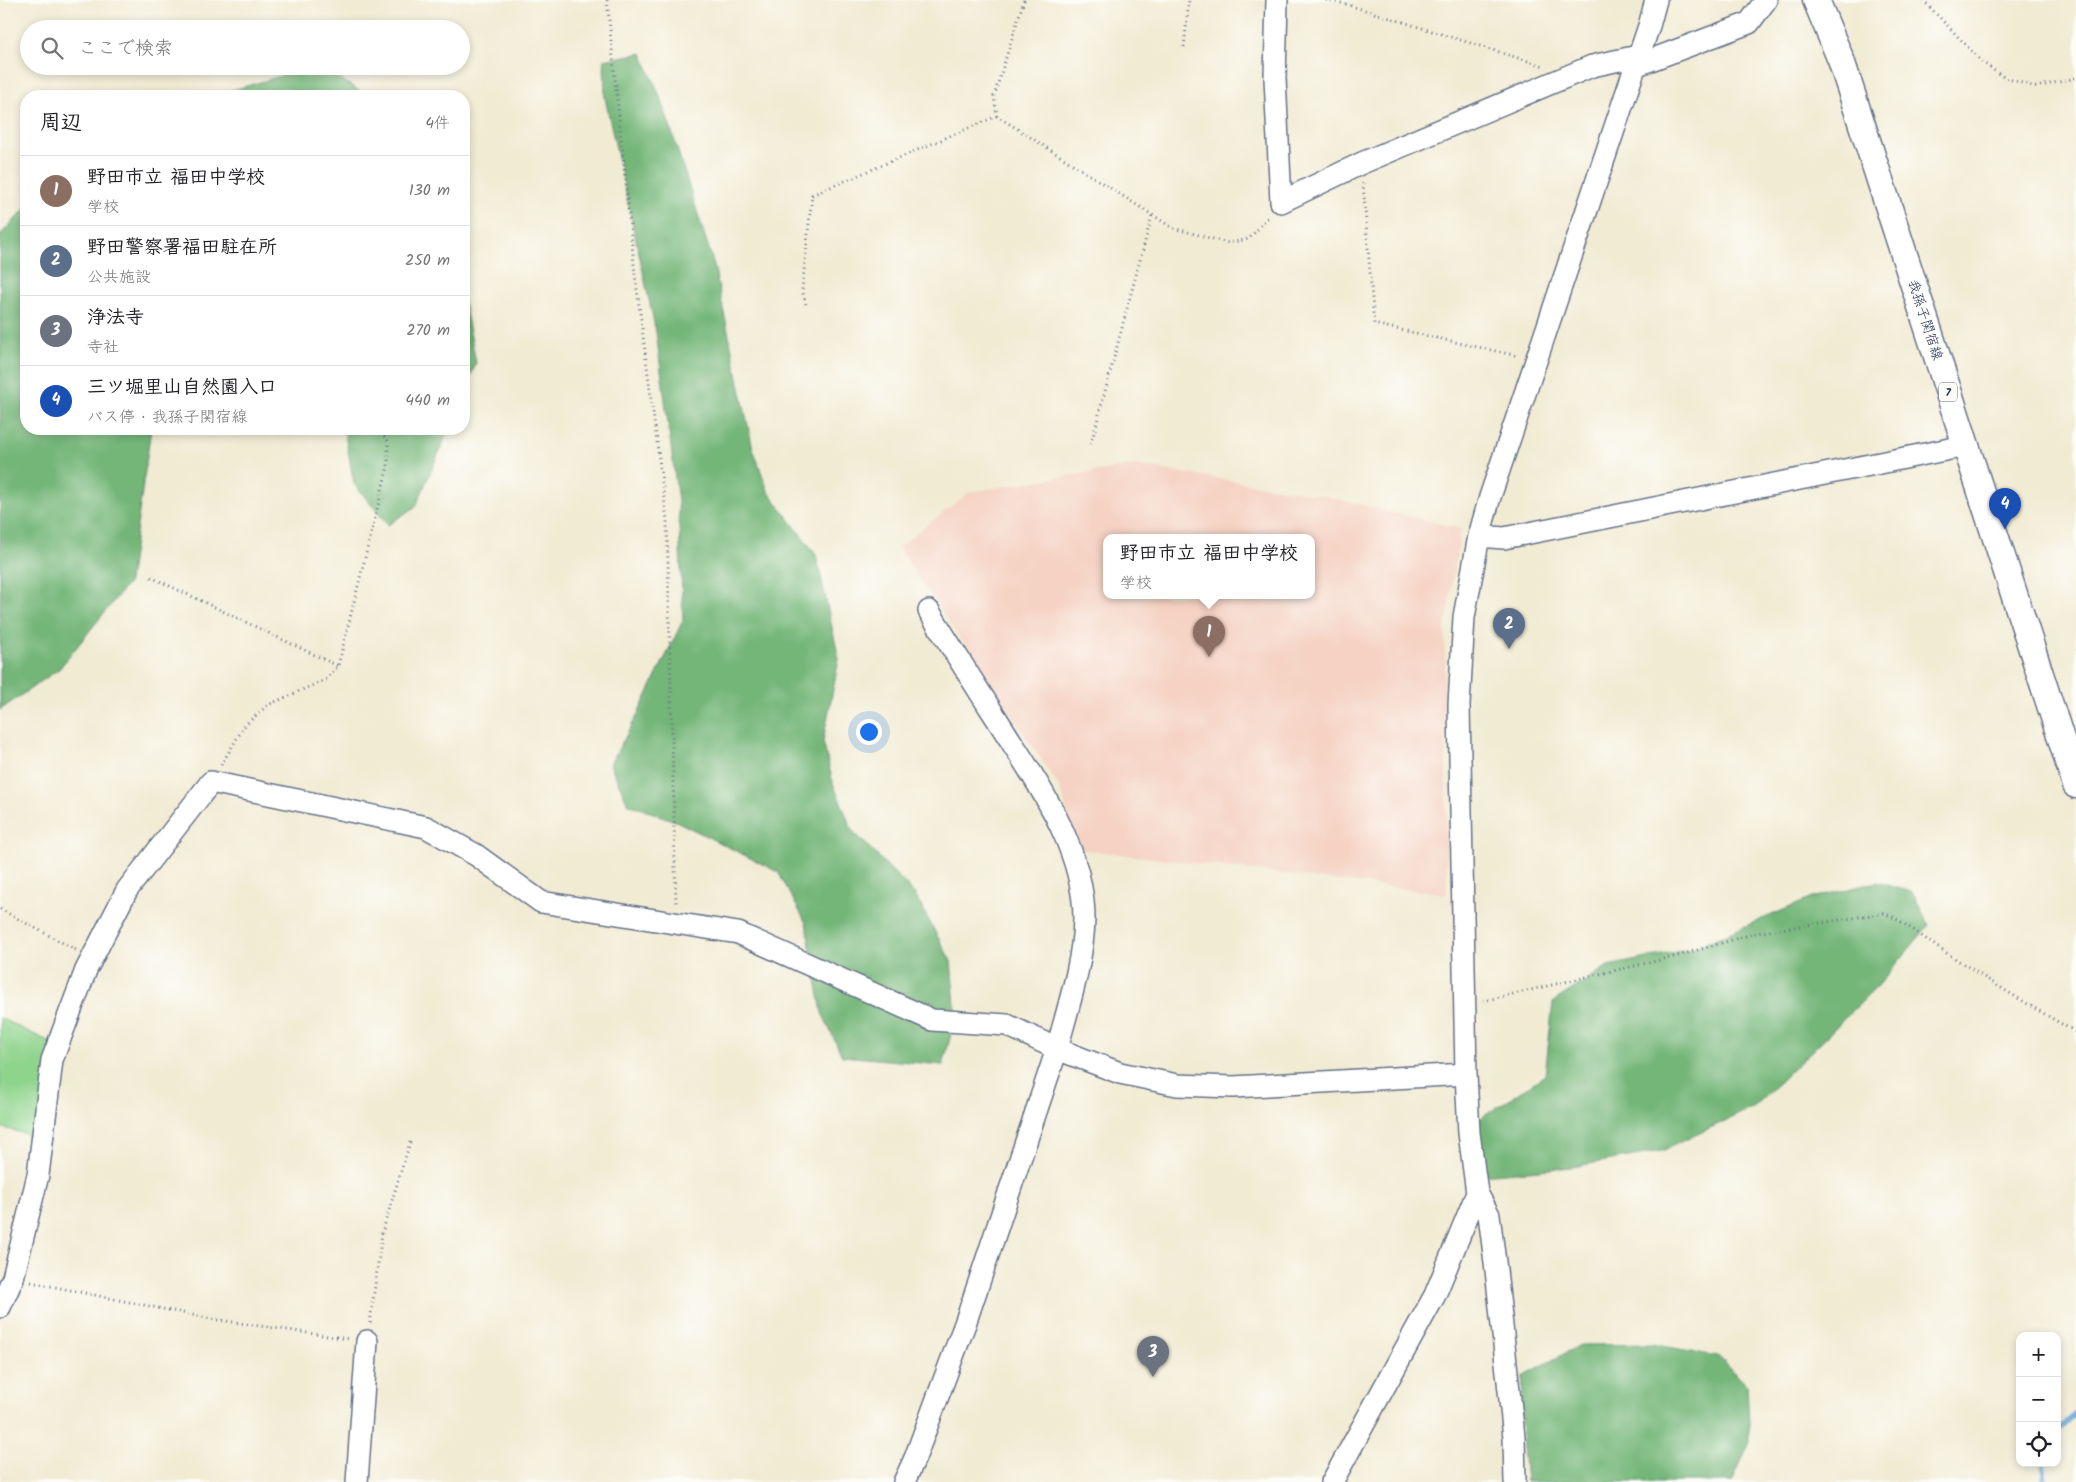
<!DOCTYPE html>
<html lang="ja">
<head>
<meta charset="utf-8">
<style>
  body { margin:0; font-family:Kalam,"Klee One",sans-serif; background:#f2f2f2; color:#202124 }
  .controls { position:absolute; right:15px; bottom:15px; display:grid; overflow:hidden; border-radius:10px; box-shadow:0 2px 8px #0003 }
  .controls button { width:45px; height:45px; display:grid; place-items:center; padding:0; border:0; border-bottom:1px solid #e0e0e0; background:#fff; color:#202124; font:25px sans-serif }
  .you { position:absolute; left:868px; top:731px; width:18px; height:18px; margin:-12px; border:4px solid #fff; border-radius:50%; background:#1a73e8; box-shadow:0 0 0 8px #1a73e833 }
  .badge { display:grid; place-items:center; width:32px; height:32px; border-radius:50%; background:#b5179e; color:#fff; font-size:16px; font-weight:700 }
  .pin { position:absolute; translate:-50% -41px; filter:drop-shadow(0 1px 2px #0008) }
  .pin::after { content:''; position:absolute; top:26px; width:18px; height:15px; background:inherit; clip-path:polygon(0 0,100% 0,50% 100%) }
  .popup { position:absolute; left:1103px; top:534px; width:212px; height:65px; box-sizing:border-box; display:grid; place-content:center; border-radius:10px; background:#fff; filter:drop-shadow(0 1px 4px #0005); font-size:16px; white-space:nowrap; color:#757577 }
  .popup b { font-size:19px; color:#202124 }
  .popup::after { content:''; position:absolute; left:50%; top:100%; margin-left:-10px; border:10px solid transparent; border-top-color:#fff }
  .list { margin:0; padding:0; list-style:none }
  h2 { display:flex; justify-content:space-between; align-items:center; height:65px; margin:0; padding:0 20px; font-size:21px }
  h2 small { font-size:16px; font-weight:400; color:#757577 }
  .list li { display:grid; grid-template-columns:32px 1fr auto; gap:15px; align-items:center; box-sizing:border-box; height:70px; padding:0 20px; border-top:1px solid #e0e0e0 }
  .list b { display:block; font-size:19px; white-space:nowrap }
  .list p { margin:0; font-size:16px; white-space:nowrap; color:#757577 }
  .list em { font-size:16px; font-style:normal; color:#757577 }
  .icon { flex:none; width:28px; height:28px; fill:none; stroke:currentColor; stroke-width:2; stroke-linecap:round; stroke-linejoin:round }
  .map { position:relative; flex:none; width:2076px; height:1482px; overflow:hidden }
  .search { position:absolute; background:#fff; box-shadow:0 2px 8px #0003; left:20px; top:20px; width:450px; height:55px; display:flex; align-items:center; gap:12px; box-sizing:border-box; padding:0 18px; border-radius:28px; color:#757577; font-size:19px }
  .panel { position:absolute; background:#fff; box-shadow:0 2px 8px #0003; left:20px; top:90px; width:450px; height:345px; border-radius:20px }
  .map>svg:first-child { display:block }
  .built { fill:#f5d2c3; fill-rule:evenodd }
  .green { fill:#8fd48d; stroke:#558276 }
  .forest { fill:#73b678; stroke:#47726b }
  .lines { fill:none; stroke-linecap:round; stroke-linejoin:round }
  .stream { stroke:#63a5d7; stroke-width:5 }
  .minor-casing { stroke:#667187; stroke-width:24 }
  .major-casing { stroke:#667187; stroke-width:29 }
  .path { stroke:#667187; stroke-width:3; stroke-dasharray:1 4; stroke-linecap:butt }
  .minor { stroke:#fff; stroke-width:21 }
  .major { stroke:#fff; stroke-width:26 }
  .labels { text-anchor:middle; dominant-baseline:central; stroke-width:4; stroke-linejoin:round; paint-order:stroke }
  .shield { fill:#fdfcf7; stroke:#5f6c8c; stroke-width:1 }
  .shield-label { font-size:12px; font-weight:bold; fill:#1b2f5e }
  .street-label { font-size:14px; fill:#1b2f5e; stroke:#fdfcf7 }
</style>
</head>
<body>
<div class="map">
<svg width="2076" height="1482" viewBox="0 0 2076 1482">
  <rect width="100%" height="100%" fill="#fdfcf7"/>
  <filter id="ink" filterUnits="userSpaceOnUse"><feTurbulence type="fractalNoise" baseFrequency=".02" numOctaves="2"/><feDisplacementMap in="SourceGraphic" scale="10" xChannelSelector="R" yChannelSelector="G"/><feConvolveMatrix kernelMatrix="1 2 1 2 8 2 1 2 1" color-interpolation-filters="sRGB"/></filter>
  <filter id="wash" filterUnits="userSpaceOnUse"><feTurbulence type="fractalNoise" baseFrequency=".0096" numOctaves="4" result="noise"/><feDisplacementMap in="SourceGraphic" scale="20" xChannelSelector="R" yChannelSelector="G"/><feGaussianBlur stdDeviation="1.12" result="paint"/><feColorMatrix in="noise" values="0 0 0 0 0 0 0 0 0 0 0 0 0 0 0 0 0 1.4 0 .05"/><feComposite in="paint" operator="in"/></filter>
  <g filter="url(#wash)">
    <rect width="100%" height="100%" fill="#f1ebd3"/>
    <path class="built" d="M 1135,465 L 1325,496 L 1461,529 L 1445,629 L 1447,894 L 1078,849 L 1059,786 L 898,547 L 970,492 ZM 1106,538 L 1312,538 L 1312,596 L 1106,596 Z"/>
    <path class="green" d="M 0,1018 L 52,1043 L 37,1137 L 0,1127 Z"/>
    <path class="forest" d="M 642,53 L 662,101 L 714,265 L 753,449 L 768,491 L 816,555 L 839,659 L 823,741 L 833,783 L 852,830 L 914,893 L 951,961 L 956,1015 L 943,1065 L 842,1056 L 822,1013 L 806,923 L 778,872 L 678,822 L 628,804 L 610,764 L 636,718 L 683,620 L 678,501 L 656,332 L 605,98 L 604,60 Z
      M 315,66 L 319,66 L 368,96 L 218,96 L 226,92 Z
      M 26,208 L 26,429 L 151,429 L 129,582 L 59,669 L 0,710 L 0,235 Z
      M 464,301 L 476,363 L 464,393 Z
      M 344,429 L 449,429 L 416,506 L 388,525 L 354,484 Z
      M 1877,882 L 1912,892 L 1929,925 L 1878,986 L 1754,1107 L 1662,1151 L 1572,1167 L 1482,1175 L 1466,1138 L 1481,1118 L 1545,1075 L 1553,1002 L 1608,966 L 1691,949 L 1812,898 Z
      M 1652,1344 L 1718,1356 L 1747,1385 L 1750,1441 L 1732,1482 L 1526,1482 L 1521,1424 L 1523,1376 L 1580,1345 Z"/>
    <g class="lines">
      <path class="stream" d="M 2057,1431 L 2076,1412
        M 2043,1463 L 2044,1482"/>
    </g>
  </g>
  <g filter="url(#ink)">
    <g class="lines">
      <g class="minor-casing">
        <path id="minor" d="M 1277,0 L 1275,78 L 1281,202 L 1362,163 L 1592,66 L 1638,56
          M 1635,66 L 1749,23 L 1766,0
          M 1479,536 L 1504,538 L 1965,446
          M 1477,1193 L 1489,1215 L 1496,1270 L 1514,1437 L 1515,1482
          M 0,1307 L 13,1278 L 38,1175 L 52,1060 L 86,970 L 127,890 L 211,782 L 426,827 L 476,855 L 541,902 L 738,933 L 932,1020 L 1007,1025 L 1057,1049 L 1120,1073 L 1177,1085 L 1233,1087 L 1466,1074
          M 357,1482 L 367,1341
          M 904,1482 L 915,1458 L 966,1321 L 1057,1049 C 1068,1007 1083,963 1084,919 C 1084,848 1038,784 1002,727 C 977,688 953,650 929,611
          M 1332,1482 L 1435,1295 L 1477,1193 L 1469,1133 L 1466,1074 L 1459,705 L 1464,617 L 1479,536 L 1490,497 L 1649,26 L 1656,0"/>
      </g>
      <g class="major-casing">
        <path id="major" d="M 1816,0 L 1841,60 L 2076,785"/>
      </g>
      <path class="path" d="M 607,0 L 635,274 L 667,520 L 676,906
        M 1024,0 L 994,96 L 997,116 L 1173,228 L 1228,243 L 1249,239 L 1269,216
        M 1326,0 L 1342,3 L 1544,66
        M 1923,0 L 1982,62 L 2005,78 L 2036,87 L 2076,78
        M 1184,47 L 1189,0
        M 1363,183 L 1374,324 L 1518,356
        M 806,304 L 802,290 L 812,195 L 997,116
        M 1091,444 L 1152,215
        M 151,577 L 338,666
        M 221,765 L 245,725 L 268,705 L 327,679 L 338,666 L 388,466 L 388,441 L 378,429
        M 0,909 L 76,950
        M 1483,1001 L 1677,956 L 1756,933 L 1884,913 C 1907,923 1924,939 1945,952 C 1988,980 2031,1007 2076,1032
        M 31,1282 L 212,1319 L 349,1339
        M 370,1323 L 382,1233 L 411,1139"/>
      <use href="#minor" class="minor"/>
      <use href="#major" class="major"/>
    </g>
  </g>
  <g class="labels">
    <rect class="shield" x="1939" y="382.5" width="18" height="19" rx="4"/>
    <g class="shield-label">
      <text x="1948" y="392">7</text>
    </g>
    <g class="street-label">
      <text transform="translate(1925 320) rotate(72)">我孫子関宿線</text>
    </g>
  </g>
</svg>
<div class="controls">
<button>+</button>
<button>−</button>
<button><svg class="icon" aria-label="locate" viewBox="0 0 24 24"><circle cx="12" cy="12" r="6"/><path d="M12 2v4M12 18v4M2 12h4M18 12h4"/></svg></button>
</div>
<div class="you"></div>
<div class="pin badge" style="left:1209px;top:657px;background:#8d6e63">1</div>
<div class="popup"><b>野田市立 福田中学校</b>学校</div>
<div class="pin badge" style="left:1509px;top:649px;background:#5c6f8a">2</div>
<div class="pin badge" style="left:1153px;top:1377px;background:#6b7280">3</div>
<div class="pin badge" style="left:2005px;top:529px;background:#1a4fb4">4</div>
<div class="search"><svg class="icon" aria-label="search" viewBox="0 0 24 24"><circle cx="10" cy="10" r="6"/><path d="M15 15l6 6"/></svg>ここで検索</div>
<section class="panel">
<h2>周辺<small>4件</small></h2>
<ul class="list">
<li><span class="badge" style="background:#8d6e63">1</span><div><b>野田市立 福田中学校</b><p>学校</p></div><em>130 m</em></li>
<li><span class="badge" style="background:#5c6f8a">2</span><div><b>野田警察署福田駐在所</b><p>公共施設</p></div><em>250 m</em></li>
<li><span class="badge" style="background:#6b7280">3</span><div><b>浄法寺</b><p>寺社</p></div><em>270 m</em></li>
<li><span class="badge" style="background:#1a4fb4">4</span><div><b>三ツ堀里山自然園入口</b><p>バス停 · 我孫子関宿線</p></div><em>440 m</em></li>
</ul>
</section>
</div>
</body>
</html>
